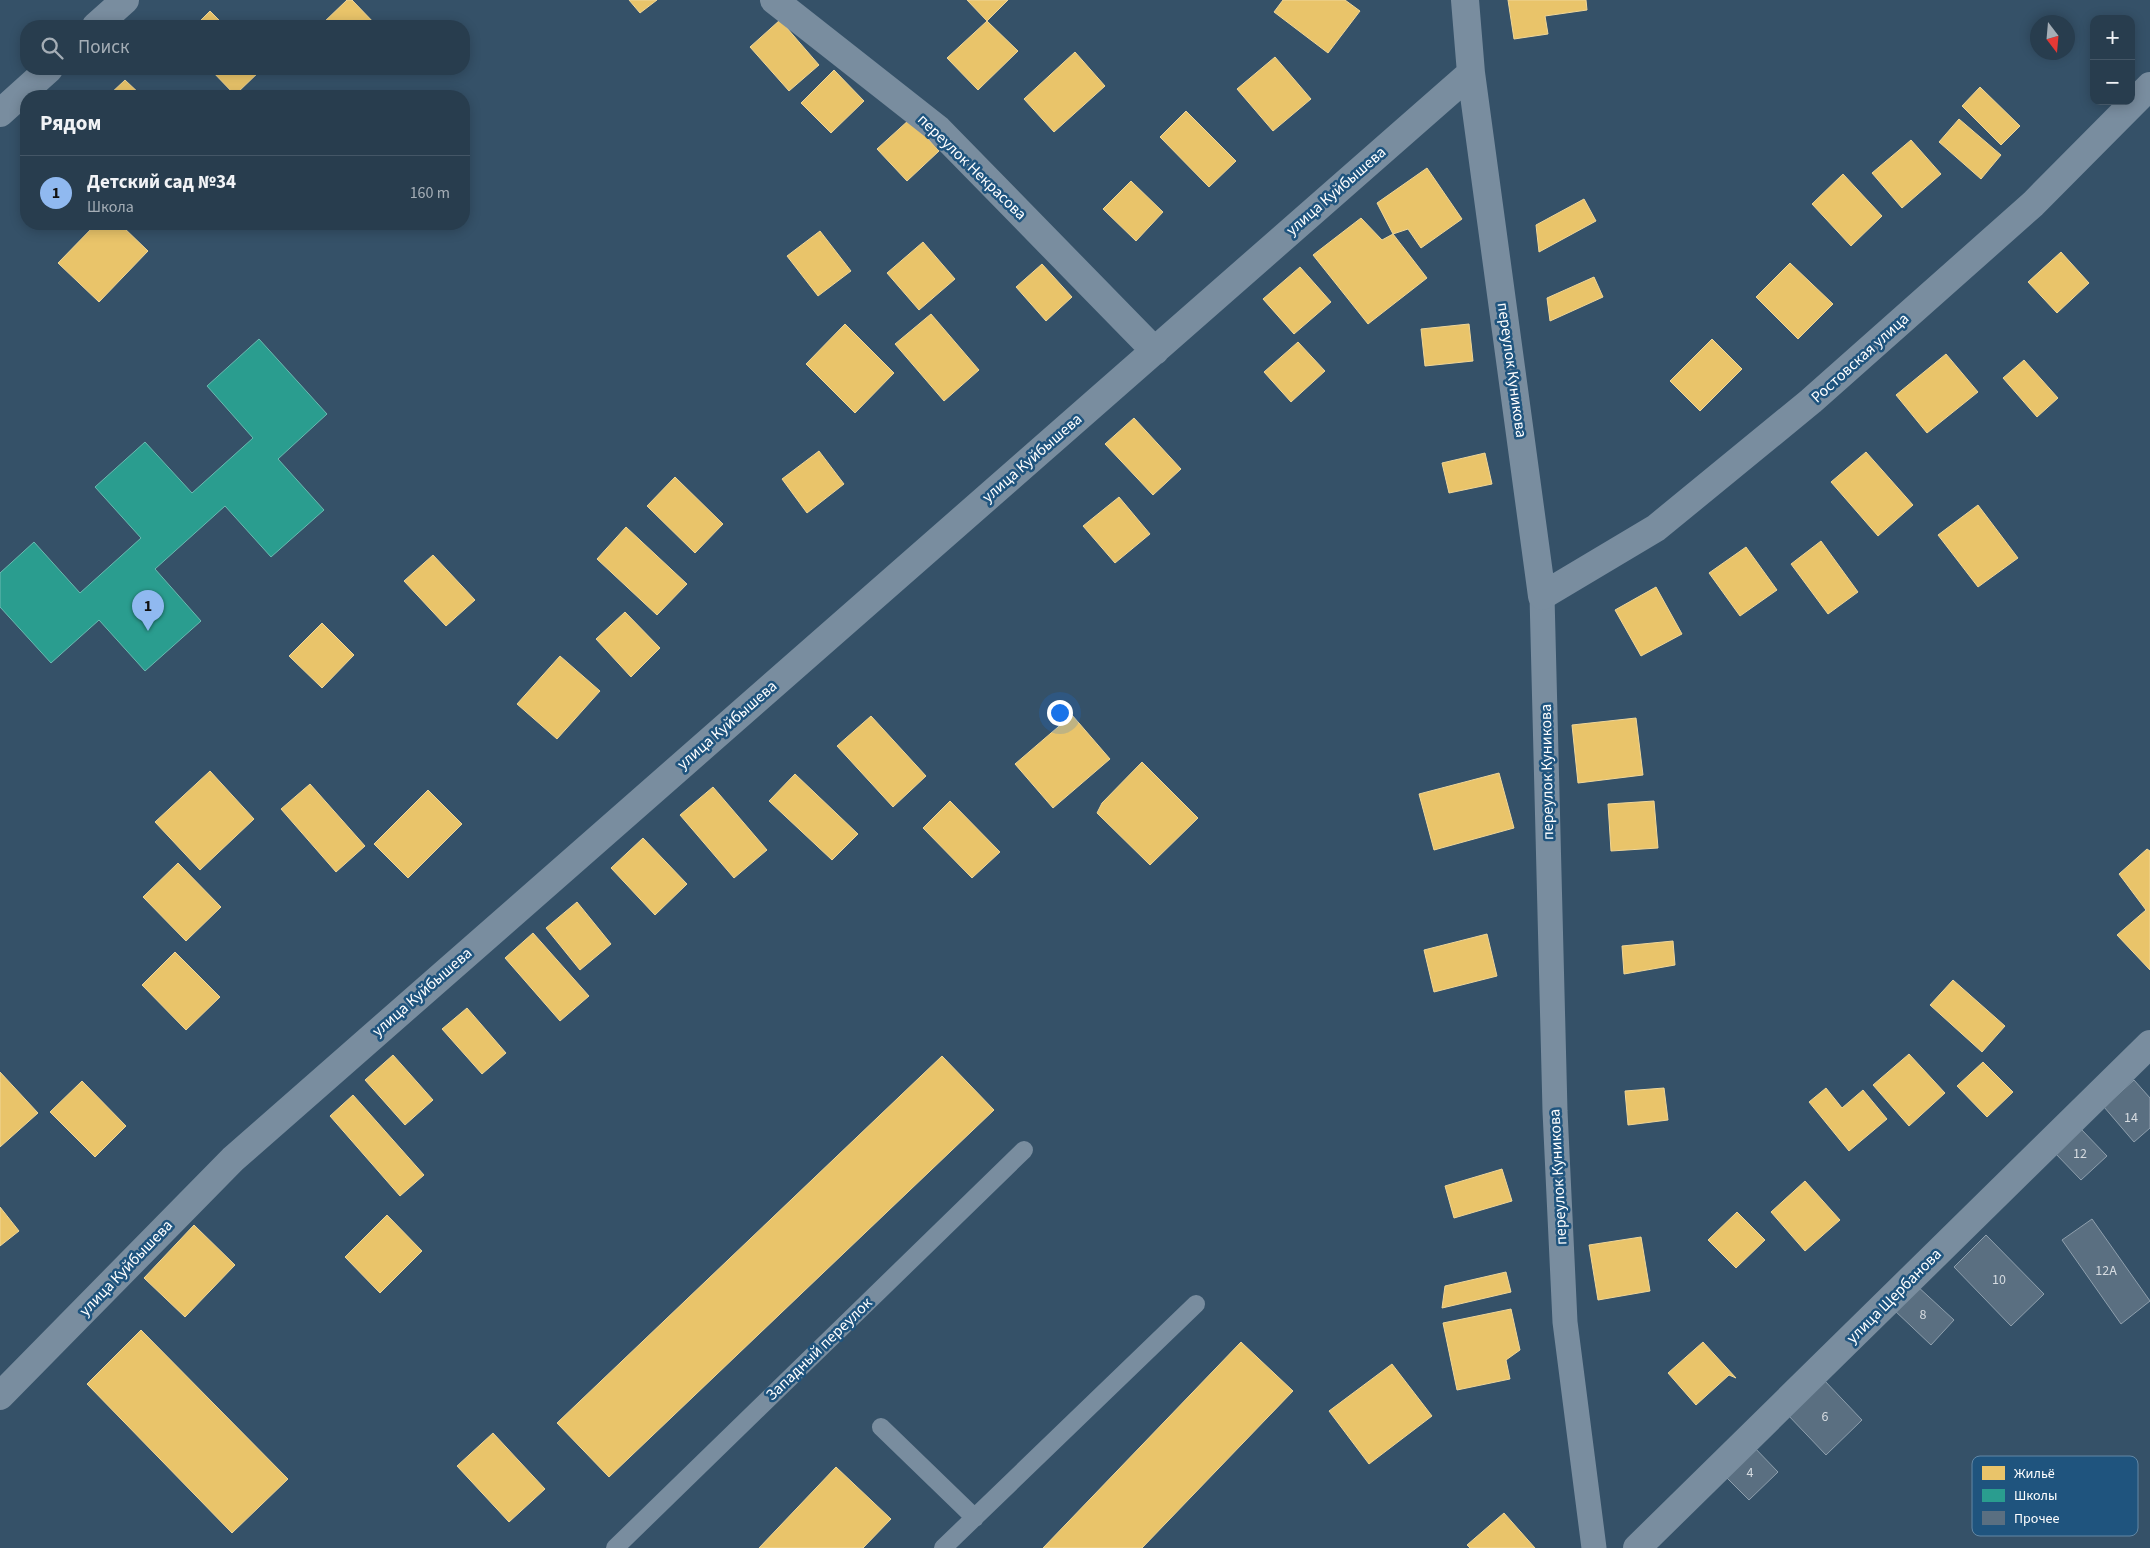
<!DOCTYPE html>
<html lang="ru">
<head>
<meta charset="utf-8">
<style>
  body { margin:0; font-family:"Source Sans 3",sans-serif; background:#304455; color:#f1f3f6 }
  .controls { position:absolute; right:15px; top:15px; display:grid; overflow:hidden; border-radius:10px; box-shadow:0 2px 12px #0003 }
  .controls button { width:45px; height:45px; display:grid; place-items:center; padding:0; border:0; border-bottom:1px solid #445666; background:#283d4e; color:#f1f3f6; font:25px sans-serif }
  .compass { position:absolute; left:2030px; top:15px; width:45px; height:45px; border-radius:50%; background:#283d4e; box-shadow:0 2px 12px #0003; rotate:164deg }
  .you { position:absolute; left:1059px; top:712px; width:18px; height:18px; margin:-12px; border:4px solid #fff; border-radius:50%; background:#1a73e8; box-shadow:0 0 0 8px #1a73e833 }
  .badge { display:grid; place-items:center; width:32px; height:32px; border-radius:50%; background:#90b9f0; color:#111; font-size:16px; font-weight:700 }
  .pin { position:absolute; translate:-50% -41px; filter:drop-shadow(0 1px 2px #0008) }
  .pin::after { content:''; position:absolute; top:26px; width:18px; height:15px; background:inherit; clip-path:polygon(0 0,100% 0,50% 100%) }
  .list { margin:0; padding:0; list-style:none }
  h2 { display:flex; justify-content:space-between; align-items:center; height:65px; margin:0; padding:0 20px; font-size:21px }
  h2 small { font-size:16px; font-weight:400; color:#a5aeb6 }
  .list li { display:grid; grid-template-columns:32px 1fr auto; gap:15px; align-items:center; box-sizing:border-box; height:75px; padding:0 20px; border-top:1px solid #445666 }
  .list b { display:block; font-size:19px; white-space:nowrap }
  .list p { margin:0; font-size:16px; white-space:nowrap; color:#a5aeb6 }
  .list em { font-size:16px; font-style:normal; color:#a5aeb6 }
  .icon { flex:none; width:28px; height:28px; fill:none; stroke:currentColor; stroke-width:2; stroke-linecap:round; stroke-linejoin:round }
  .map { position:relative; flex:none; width:2150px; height:1548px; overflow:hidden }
  .search { position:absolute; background:#283d4e; box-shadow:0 2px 12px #0003; left:20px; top:20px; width:450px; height:55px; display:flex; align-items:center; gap:12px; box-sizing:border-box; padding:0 18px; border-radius:20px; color:#a5aeb6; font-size:19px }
  .panel { position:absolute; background:#283d4e; box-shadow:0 2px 12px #0003; left:20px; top:90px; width:450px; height:140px; border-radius:20px }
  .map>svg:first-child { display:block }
  .homes { fill:#e9c46a; stroke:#f0d697 }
  .schools { fill:#2a9d8f; stroke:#6abab1 }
  .building { fill:#5a6f81; stroke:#8e9fad }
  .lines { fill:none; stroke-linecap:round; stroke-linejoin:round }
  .service { stroke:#798d9f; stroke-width:18 }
  .pedestrian { stroke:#798d9f; stroke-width:25 }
  .minor { stroke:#798d9f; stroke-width:28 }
  .tertiary { stroke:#798d9f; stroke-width:28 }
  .labels { text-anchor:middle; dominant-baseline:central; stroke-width:5; stroke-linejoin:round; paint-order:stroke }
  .number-label { font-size:14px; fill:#d6dbe0 }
  .street-label { font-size:16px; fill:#fff; stroke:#1f547e }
  .key { fill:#1f547e; stroke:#6287a5; stroke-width:1 }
  .key-label { font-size:14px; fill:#fff }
</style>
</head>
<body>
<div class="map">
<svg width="2150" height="1548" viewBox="0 0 2150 1548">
  <rect width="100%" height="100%" fill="#355168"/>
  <path class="homes" d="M 347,0 L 352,0 L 377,26 L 325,26 L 322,24 Z
    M 629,0 L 657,0 L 640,13 Z
    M 967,0 L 1008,0 L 987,21 Z
    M 1283,0 L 1345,0 L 1360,11 L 1328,53 L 1274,12 Z
    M 1508,0 L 1586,0 L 1587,10 L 1545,16 L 1548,34 L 1514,39 Z
    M 210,11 L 225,26 L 195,26 Z
    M 780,20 L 819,65 L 789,91 L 750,47 Z
    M 987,21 L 1018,51 L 978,90 L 947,58 Z
    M 1075,52 L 1105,86 L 1054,132 L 1024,99 Z
    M 1275,57 L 1311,99 L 1273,131 L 1237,89 Z
    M 210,69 L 262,69 L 235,95 Z
    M 834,70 L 864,101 L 831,133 L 801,103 Z
    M 125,80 L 142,96 L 108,96 Z
    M 1980,87 L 2020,126 L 2001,145 L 1962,106 Z
    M 1186,111 L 1236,161 L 1209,187 L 1160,137 Z
    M 910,119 L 939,151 L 907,181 L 877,149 Z
    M 1959,119 L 2001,155 L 1981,179 L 1939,142 Z
    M 1911,140 L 1941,174 L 1902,208 L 1872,173 Z
    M 1427,168 L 1462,219 L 1421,248 L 1408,229 L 1393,234 L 1377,203 Z
    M 1843,174 L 1882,216 L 1851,246 L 1812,204 Z
    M 1131,181 L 1163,212 L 1136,241 L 1103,209 Z
    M 1584,199 L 1596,221 L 1539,252 L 1536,225 Z
    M 1361,218 L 1382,240 L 1393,234 L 1427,278 L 1368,324 L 1313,255 Z
    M 96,224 L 120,224 L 148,251 L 99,302 L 58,263 Z
    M 820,231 L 851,271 L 818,296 L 787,256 Z
    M 923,242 L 955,279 L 919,310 L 887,273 Z
    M 2061,252 L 2089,283 L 2057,313 L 2028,282 Z
    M 1790,263 L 1833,304 L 1798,339 L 1756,297 Z
    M 1042,264 L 1072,297 L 1046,321 L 1016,287 Z
    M 1300,267 L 1331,302 L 1294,334 L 1263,299 Z
    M 1594,277 L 1603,297 L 1550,321 L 1547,298 Z
    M 931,314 L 979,370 L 944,401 L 895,344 Z
    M 845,324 L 894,373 L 855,413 L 806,364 Z
    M 1469,324 L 1473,361 L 1425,366 L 1421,329 Z
    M 1712,339 L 1742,369 L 1700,411 L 1670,381 Z
    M 1298,342 L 1325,371 L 1291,402 L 1264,372 Z
    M 1946,354 L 1978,392 L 1927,433 L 1896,395 Z
    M 2024,360 L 2058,398 L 2037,417 L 2003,378 Z
    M 1134,418 L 1181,469 L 1153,495 L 1105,444 Z
    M 819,451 L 844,484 L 807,513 L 782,479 Z
    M 1866,452 L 1913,505 L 1878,536 L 1831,482 Z
    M 1485,453 L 1492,484 L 1449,493 L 1442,463 Z
    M 675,477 L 723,524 L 695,553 L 647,506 Z
    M 1119,497 L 1150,534 L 1115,563 L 1083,526 Z
    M 1978,505 L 2018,558 L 1978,587 L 1938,535 Z
    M 626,527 L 687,584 L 657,615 L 597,559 Z
    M 1821,541 L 1858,592 L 1828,614 L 1791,564 Z
    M 1746,547 L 1777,590 L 1740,616 L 1709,573 Z
    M 433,555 L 475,600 L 446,626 L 404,581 Z
    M 1656,587 L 1682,634 L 1641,656 L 1615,610 Z
    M 625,612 L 660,648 L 631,677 L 596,639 Z
    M 322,623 L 354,655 L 322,688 L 289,656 Z
    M 560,656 L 600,691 L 557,739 L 517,704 Z
    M 1072,715 L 1110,759 L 1053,808 L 1015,764 Z
    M 871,716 L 926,776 L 893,807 L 837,746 Z
    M 1636,718 L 1643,775 L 1578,783 L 1572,725 Z
    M 1142,762 L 1198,818 L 1150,865 L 1097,813 L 1102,803 Z
    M 210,771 L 254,819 L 200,870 L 155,822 Z
    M 1499,773 L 1514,828 L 1434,850 L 1419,794 Z
    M 795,774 L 858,834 L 832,860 L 769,801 Z
    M 310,784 L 365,846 L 336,872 L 281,809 Z
    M 713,787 L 767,850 L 734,878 L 680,815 Z
    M 428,790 L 462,824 L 408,878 L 374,844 Z
    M 950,801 L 1000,852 L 972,878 L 923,828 Z
    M 1654,801 L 1658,848 L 1611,851 L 1608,804 Z
    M 643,838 L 687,884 L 655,915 L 611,868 Z
    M 2147,849 L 2150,851 L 2150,970 L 2117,935 L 2146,910 L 2119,874 Z
    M 178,863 L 221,907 L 186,941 L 143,897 Z
    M 577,902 L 611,944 L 580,970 L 546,928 Z
    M 533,933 L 589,996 L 560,1021 L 505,958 Z
    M 1487,934 L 1497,976 L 1434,992 L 1424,950 Z
    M 1673,941 L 1675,965 L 1624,974 L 1622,946 Z
    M 175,952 L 220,997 L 186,1030 L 142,985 Z
    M 1953,980 L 2005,1026 L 1982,1052 L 1930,1005 Z
    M 467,1008 L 506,1053 L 482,1074 L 442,1029 Z
    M 1909,1054 L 1945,1093 L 1909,1126 L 1873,1085 Z
    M 393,1055 L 433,1100 L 405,1125 L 365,1080 Z
    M 942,1056 L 994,1110 L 609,1477 L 557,1423 Z
    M 1983,1062 L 2013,1092 L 1987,1117 L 1957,1086 Z
    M 0,1072 L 38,1113 L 0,1147 Z
    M 82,1081 L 126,1126 L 95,1157 L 50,1112 Z
    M 1664,1088 L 1668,1120 L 1628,1125 L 1625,1091 Z
    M 1826,1088 L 1842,1108 L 1863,1090 L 1887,1119 L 1849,1151 L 1809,1102 Z
    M 353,1095 L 424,1175 L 400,1196 L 330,1116 Z
    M 1502,1169 L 1512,1201 L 1454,1218 L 1445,1186 Z
    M 1805,1181 L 1840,1220 L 1805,1251 L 1771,1212 Z
    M 0,1207 L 19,1231 L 0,1246 Z
    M 1737,1212 L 1765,1240 L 1736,1268 L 1708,1240 Z
    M 387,1215 L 422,1251 L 380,1293 L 345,1257 Z
    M 194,1225 L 235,1265 L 185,1317 L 144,1278 Z
    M 1641,1237 L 1650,1291 L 1598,1300 L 1589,1245 Z
    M 1506,1272 L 1511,1292 L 1442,1308 L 1445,1286 Z
    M 1511,1309 L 1520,1350 L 1506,1360 L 1510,1379 L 1457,1390 L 1443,1323 Z
    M 141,1330 L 288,1479 L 232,1533 L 87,1384 Z
    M 1241,1342 L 1293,1391 L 1142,1548 L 1043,1548 Z
    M 1703,1342 L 1736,1378 L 1729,1375 L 1696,1405 L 1668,1373 Z
    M 1392,1364 L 1432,1416 L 1369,1464 L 1329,1411 Z
    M 493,1433 L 545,1489 L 509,1522 L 457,1466 Z
    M 836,1467 L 891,1519 L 863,1548 L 759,1548 Z
    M 1504,1513 L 1535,1548 L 1470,1548 L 1467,1545 Z"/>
  <path class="schools" d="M 259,339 L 327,414 L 278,459 L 324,510 L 271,557 L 225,506 L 155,569 L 201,621 L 145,671 L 99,620 L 51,663 L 0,607 L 0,573 L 34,542 L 80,593 L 141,538 L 95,487 L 145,442 L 192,493 L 253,438 L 207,386 Z"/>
  <path class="building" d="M 2134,1080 L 2150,1098 L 2150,1128 L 2134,1142 L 2104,1107 Z
    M 2080,1128 L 2107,1156 L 2081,1180 L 2054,1152 Z
    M 2092,1219 L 2150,1301 L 2121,1324 L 2062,1240 Z
    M 1986,1235 L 2044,1294 L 2011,1326 L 1954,1267 Z
    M 1916,1285 L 1954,1320 L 1931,1345 L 1893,1309 Z
    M 1823,1379 L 1862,1420 L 1826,1455 L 1787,1414 Z
    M 1752,1445 L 1778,1472 L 1749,1500 L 1722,1473 Z"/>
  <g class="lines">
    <path class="service" d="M 881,1427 L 975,1518
      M 615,1548 L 1024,1150
      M 943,1548 L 1196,1304"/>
    <path class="pedestrian" d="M 1542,596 L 1555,1111 L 1565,1322 L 1594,1548"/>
    <path class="minor" d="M 774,0 L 938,129 L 1155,351
      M 1465,0 L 1471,73 L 1542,596 L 1656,528 L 1811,401 L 2033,204 L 2150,86
      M 0,1396 L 233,1159 L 1471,73
      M 1637,1548 L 2150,1044"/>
    <path class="tertiary" d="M 96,26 L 125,0
      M 0,113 L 49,69"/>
  </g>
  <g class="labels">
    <g class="number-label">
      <text x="2131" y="1118">14</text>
      <text x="2080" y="1154">12</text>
      <text x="2106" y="1271">12А</text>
      <text x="1999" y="1280">10</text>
      <text x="1923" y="1315">8</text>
      <text x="1825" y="1417">6</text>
      <text x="1750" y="1473">4</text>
    </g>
    <g class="street-label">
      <text transform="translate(972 167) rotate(44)">переулок Некрасова</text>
      <text transform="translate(1336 191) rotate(-41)">улица Куйбышева</text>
      <text transform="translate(1860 358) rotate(-42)">Ростовская улица</text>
      <text transform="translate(1512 370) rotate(82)">переулок Куникова</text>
      <text transform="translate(1032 458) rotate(-41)">улица Куйбышева</text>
      <text transform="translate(727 725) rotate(-41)">улица Куйбышева</text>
      <text transform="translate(1547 772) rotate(-91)">переулок Куникова</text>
      <text transform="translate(422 992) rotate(-41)">улица Куйбышева</text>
      <text transform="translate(1558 1177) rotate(-93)">переулок Куникова</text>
      <text transform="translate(126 1268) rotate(-46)">улица Куйбышева</text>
      <text transform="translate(1894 1296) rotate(-45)">улица Щербанова</text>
      <text transform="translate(819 1349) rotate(-44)">Западный переулок</text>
    </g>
  </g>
  <rect x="1972" y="1456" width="166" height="80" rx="8" class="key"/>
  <rect x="1982" y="1466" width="23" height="14" fill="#e9c46a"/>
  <rect x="1982" y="1489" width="23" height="13" fill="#2a9d8f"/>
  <rect x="1982" y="1511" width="23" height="14" fill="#5a6f81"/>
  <g class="key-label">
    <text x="2014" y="1478">Жильё</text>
    <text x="2014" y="1500">Школы</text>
    <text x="2014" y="1523">Прочее</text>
  </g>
</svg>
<div class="controls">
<button>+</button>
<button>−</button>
</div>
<svg class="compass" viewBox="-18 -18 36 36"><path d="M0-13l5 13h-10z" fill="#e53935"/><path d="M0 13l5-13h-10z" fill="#a5aeb6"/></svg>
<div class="you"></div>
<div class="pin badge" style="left:148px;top:631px">1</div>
<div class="search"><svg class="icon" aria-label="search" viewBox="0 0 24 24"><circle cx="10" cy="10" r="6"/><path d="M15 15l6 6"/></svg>Поиск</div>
<section class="panel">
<h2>Рядом<small></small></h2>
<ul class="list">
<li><span class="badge">1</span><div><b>Детский сад №34</b><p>Школа</p></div><em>160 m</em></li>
</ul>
</section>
</div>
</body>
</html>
